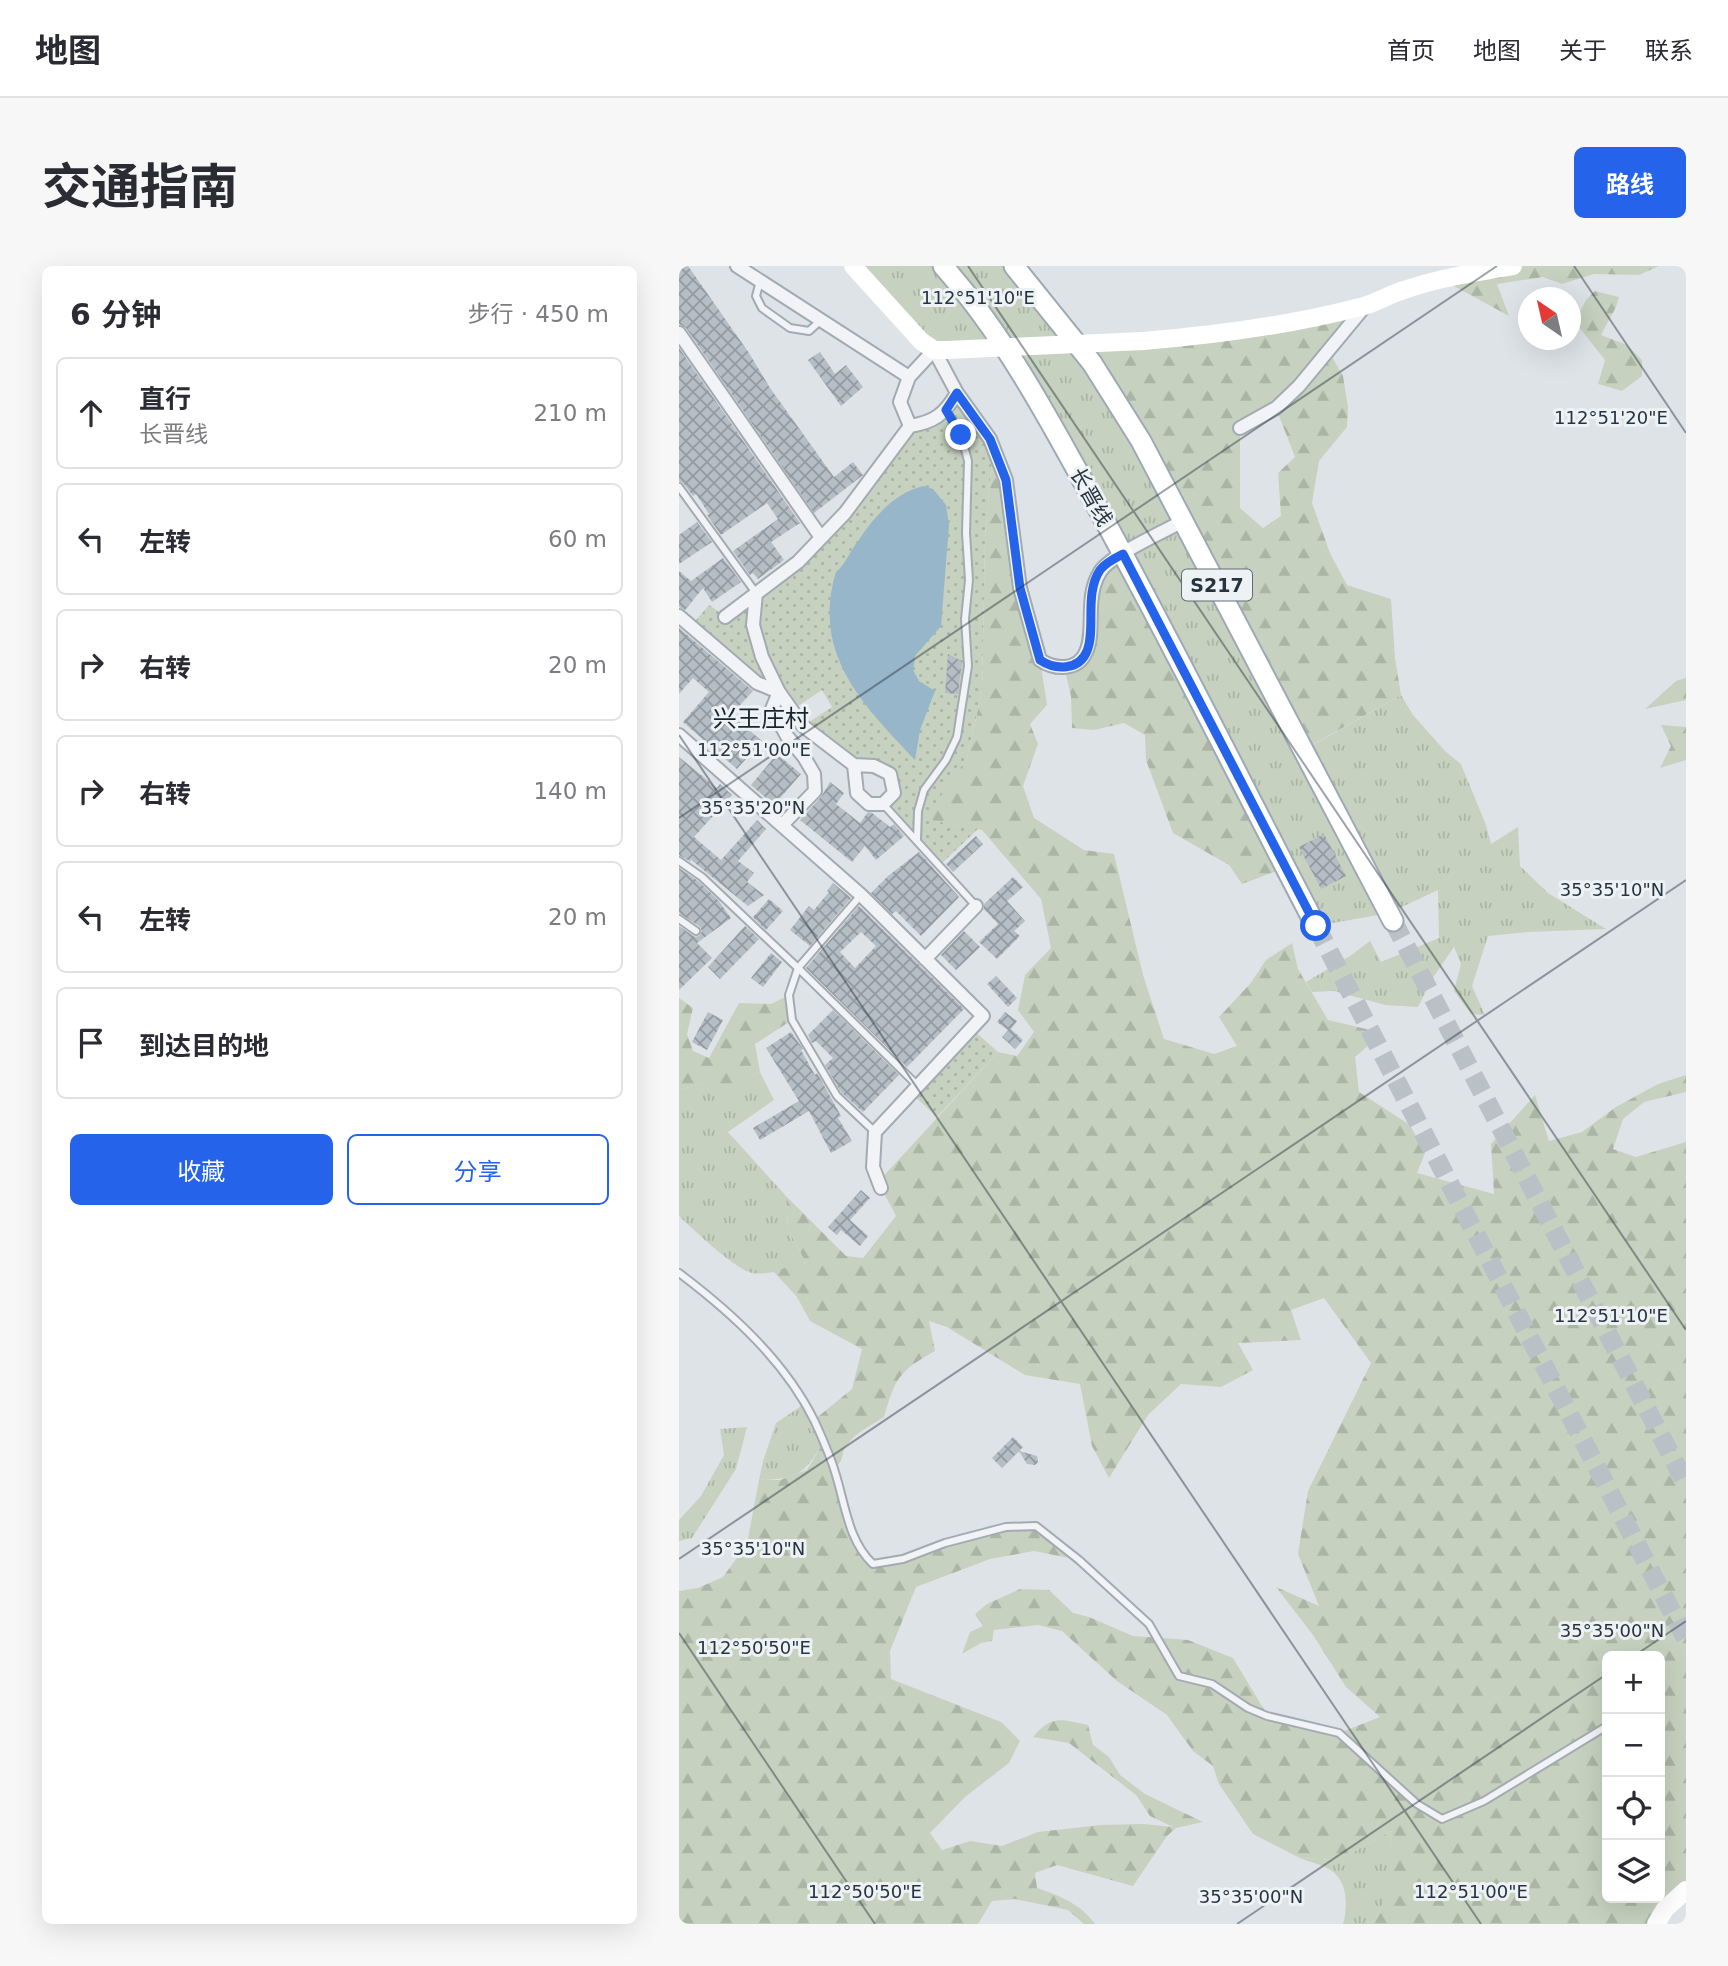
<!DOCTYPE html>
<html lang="zh">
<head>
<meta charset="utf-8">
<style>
  body { margin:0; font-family:"DejaVu Sans","Noto Sans SC",sans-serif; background:#f7f7f7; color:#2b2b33 }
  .controls { position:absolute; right:21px; bottom:21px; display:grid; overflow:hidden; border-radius:10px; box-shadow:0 7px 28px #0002 }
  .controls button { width:63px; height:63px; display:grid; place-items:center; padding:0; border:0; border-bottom:2px solid #e1e1e2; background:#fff; color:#2b2b33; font:35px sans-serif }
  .compass { position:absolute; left:839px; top:21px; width:63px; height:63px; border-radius:50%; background:#fff; box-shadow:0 7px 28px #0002; rotate:326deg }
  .stop { position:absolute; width:21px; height:21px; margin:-16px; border:5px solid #2563eb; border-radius:50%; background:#fff }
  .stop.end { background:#2563eb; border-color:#fff; box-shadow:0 2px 7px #0008 }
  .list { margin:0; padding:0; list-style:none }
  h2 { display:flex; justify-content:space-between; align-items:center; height:91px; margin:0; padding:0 28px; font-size:30px }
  h2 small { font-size:23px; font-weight:400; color:#7c7c81 }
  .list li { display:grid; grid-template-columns:46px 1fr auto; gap:21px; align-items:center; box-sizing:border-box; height:112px; margin:0 14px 14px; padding:0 14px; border:2px solid #e1e1e2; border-radius:10px }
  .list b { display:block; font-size:26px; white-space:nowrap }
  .list p { margin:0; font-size:23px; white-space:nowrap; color:#7c7c81 }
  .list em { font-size:23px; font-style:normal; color:#7c7c81 }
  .actions { display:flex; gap:14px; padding:21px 28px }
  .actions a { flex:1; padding:16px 0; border:2px solid #2563eb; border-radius:10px; text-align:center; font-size:24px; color:#2563eb }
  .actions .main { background:#2563eb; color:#fff }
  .icon { flex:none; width:38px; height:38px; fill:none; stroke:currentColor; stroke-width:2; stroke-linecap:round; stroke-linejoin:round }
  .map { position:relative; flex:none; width:1007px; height:1658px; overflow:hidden; border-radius:10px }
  header { display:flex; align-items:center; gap:42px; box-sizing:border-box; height:98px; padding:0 35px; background:#fff; border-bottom:2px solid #e1e1e2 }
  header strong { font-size:33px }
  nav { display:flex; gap:38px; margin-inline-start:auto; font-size:24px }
  .intro { display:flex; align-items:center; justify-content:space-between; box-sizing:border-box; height:168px; padding:0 42px }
  h1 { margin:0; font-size:49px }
  .button { padding:18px 32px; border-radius:10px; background:#2563eb; color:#fff; font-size:24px; font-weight:700 }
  main { display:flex; gap:42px; padding:0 42px }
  aside { flex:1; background:#fff; border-radius:10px; box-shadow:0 7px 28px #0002 }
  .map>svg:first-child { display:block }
  .grass { fill:url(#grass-tufts) }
  .forest { fill:url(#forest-firs); fill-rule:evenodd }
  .park { fill:url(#park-dots) }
  .water { fill:#98b6c9 }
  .building { fill:url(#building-cross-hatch); fill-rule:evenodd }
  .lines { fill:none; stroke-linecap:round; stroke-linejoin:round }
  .primary-tunnel { stroke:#b9c0c6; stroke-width:19; stroke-dasharray:19 10; stroke-linecap:butt }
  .lane-casing { stroke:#a3abb2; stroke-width:10 }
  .street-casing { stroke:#a3abb2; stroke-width:16 }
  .primary-casing { stroke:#9da9b4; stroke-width:23 }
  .lane { stroke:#f1f3f6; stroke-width:6 }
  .street { stroke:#f1f3f6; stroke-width:12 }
  .secondary { stroke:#fff; stroke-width:18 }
  .primary { stroke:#fff; stroke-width:19 }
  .secondary-bridge { stroke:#fff; stroke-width:18 }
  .route { stroke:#2563eb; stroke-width:9 }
  .ticks { fill:none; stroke:#27333f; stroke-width:2; stroke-opacity:0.45 }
  .labels { text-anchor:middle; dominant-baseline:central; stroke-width:6; stroke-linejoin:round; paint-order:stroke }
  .shield { fill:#edf2f5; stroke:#626c76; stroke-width:2 }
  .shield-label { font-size:19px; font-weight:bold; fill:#27333f }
  .street-label { font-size:21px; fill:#27333f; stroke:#edf2f5 }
  .quarter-label { font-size:24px; fill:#19242f; stroke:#edf2f5 }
  .ticks-label { font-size:18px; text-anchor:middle; fill:#27333f; stroke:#edf2f5; stroke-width:6; stroke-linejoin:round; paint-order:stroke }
</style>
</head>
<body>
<header>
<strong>地图</strong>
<nav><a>首页</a><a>地图</a><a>关于</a><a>联系</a></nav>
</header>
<div class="intro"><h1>交通指南</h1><a class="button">路线</a></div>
<main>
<aside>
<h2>6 分钟<small>步行 · 450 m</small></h2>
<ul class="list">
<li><svg class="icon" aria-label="ahead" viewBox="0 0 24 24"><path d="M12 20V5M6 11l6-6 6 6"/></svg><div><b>直行</b><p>长晋线</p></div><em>210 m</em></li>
<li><svg class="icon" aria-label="left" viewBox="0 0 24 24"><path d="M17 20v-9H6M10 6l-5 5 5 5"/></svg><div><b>左转</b></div><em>60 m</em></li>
<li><svg class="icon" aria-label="right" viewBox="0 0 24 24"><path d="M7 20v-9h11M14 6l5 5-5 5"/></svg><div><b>右转</b></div><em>20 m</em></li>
<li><svg class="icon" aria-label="right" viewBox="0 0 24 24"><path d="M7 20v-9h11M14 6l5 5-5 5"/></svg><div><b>右转</b></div><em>140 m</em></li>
<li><svg class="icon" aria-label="left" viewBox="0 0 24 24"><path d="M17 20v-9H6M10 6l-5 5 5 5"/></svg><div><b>左转</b></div><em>20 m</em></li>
<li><svg class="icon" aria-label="arrive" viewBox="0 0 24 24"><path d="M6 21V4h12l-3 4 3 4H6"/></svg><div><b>到达目的地</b></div></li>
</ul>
<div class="actions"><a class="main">收藏</a><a>分享</a></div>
</aside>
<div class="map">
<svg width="1007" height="1658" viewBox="0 0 1007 1658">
  <defs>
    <pattern id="grass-tufts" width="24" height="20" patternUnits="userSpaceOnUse" patternTransform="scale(1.75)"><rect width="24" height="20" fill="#c6d2bf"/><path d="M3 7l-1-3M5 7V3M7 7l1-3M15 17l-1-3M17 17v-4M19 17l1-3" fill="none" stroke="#aab5a5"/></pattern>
    <pattern id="forest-firs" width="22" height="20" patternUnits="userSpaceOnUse" patternTransform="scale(1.75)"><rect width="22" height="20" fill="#c6d2bf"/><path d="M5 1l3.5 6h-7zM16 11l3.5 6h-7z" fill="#aab5a5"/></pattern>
    <pattern id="park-dots" width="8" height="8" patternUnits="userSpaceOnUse" patternTransform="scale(1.75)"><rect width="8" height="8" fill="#c6d2bf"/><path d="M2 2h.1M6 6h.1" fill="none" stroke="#aab5a5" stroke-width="1.8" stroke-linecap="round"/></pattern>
    <pattern id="building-cross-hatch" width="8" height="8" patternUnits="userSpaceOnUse" patternTransform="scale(1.75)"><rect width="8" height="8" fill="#b5bdc5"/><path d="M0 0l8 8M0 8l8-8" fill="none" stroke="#939aa1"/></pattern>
  </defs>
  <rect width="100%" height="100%" fill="#dee3e8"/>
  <path class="grass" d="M 174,0 L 335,0 L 413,97 L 625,484 L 722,429 L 734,449 L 766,485 L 782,498 L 807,559 L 812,578 L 839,561 L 841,600 L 869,627 L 927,663 L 850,666 L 809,670 L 793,720 L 806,749 L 792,748 L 775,725 L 782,698 L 775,681 L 755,710 L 739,741 L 706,739 L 655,725 L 633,726 L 627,716 L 671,690 L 691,675 L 702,696 L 760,672 L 759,624 L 710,647 L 637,660 L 441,283 L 324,80 L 255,84 Z
    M 81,806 L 95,834 L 49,866 L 107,930 L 109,963 L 127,997 C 112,1001 90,1010 73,1007 C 54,1002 15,964 0,950 L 0,824 L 25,817 L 38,833 Z
    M 125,1138 L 144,1177 C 124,1209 119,1213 80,1214 L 84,1195 L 97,1157 Z
    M 68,1161 L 57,1203 L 13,1272 L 0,1275 L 0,1254 L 22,1230 L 45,1189 L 41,1163 Z
    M 712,1565 C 714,1601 715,1628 692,1658 L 664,1658 C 669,1641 669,1617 653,1605 C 645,1599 630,1596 621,1592 L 659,1594 Z"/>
  <path class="forest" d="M 834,0 L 980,0 L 960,9 L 915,8 L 883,18 L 864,11 L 818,18 L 830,50 L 762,13 Z
    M 916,25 L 940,31 L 937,41 L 922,69 L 948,79 L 963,94 L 963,110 L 943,125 L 919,118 L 926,94 L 896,56 L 907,34 Z
    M 687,39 L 649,84 L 664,110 L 669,141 L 668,161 L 640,195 L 633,237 L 651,287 L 668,319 L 712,333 L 716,392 L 722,429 L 624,484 L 462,175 L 394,78 ZM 597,142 L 616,191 L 599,207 L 602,250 L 584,262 L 561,242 L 561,163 Z
    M 314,182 L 361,394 L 368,439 L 351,458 L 359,478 L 344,520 L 355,552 L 405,584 L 435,588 L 464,709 L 485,773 L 535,788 L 558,780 L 540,751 L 571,718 L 587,694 L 613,677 L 619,703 L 649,754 L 704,767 L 676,791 L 680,826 L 731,859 L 746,887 L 738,907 L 815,928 L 812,878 L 856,829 L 870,875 L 903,866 L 937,841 L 979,818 L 1007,809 L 1007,826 L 965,836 L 944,853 L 934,883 L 957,891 L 1007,876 L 1007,1624 L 977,1658 L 692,1658 C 715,1628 713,1601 712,1565 L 659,1594 L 621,1592 L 574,1568 L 540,1518 L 534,1500 L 514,1485 L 488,1449 L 438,1415 L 383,1365 L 359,1359 L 315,1364 L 313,1375 L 302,1377 L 283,1388 L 291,1366 L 304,1360 L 296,1348 L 308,1338 L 341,1323 L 370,1324 L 394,1347 L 410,1351 L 454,1370 L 509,1374 L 554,1392 L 589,1450 L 660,1467 L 701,1451 L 667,1421 L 634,1369 L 597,1321 L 640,1340 L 619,1288 L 629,1225 L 692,1097 L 645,1032 L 612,1044 L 622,1074 L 559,1077 L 574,1104 L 542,1121 L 502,1118 L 469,1149 L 430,1212 L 413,1180 L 401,1118 L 346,1109 L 268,1061 L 250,1055 L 256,1085 C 219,1106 217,1111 205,1151 C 193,1159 177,1166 168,1179 C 161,1188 167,1191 155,1203 L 180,1285 L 194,1298 L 224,1293 L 327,1261 L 357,1260 L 400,1294 L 355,1285 L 311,1293 L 237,1321 L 211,1385 L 212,1413 L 322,1456 L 341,1475 L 330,1497 L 286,1531 L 251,1567 L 263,1584 L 291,1575 L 323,1580 L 359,1566 L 422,1559 L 464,1558 L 494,1561 L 471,1550 L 457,1529 L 390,1477 L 354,1471 C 373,1448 383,1454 409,1459 L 414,1479 L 430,1491 L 441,1509 L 466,1528 L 524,1556 L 497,1562 L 488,1570 L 454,1620 L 378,1599 L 356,1607 L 358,1622 C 381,1630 402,1638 416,1658 L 405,1658 L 389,1644 L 336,1633 L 313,1635 L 299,1658 L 0,1658 L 0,1325 L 19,1322 L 44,1311 L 68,1278 L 80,1214 L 101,1214 L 128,1204 L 144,1177 L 135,1154 L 173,1123 L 183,1083 L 131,1055 L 118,1031 L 94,1005 L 127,997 L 109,963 L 107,930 L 167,990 L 184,992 L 217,950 L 199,916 L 319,786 L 338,790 L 355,766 L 339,744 L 346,709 L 372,682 L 362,633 L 303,564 L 245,553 L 288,492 L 303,425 L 306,272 ZM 928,1390 L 981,1390 L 981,1632 L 928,1632 Z
    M 444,288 L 606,602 L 563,618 L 550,599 L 494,567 L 467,494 L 466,469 L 445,457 L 415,464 L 393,462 L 392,430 L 385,401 L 400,397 L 415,320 Z
    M 1007,412 L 1007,434 L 966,443 L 997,415 Z
    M 982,459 L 1007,461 L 1007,494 L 981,502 L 992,480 Z
    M 110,729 L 113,754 L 76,778 L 81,806 L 38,834 L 25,817 L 0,824 L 0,732 L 14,742 L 8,768 L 14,785 L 30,792 L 60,737 L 92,738 Z"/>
  <path class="park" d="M 278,127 L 314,182 L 306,272 L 303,425 L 288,492 L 246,553 L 299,563 L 261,599 L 204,538 L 215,527 L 211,508 L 175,499 L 124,460 L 153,441 L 143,424 L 113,444 L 12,360 L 30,339 L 46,350 L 119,296 L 231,160 L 241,158 Z
    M 292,762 L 319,786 L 258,851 L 232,827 Z"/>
  <path class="water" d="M 245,220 L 254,223 L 267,239 L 270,259 L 262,360 L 236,390 L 234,404 L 240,415 L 256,425 L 241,464 L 236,494 C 184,439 132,388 157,306 C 167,298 171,285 179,275 C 195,251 216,226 245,220 Z"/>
  <path class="building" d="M 0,0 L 9,0 L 70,87 L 91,122 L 155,211 L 174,196 L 184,209 L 135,247 L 7,62 L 0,58 Z
    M 0,82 L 121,257 L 92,276 L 105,294 L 79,313 L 74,307 L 71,309 L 54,285 L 99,253 L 88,237 L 42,269 L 28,249 L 30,248 L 17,228 L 14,230 L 5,218 L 0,215 Z
    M 141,86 L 156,108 L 167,99 L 184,121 L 162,140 L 129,94 Z
    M 18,256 L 33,276 L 0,298 L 0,269 Z
    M 44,292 L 62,316 L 33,336 L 24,322 L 6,344 L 0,341 L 0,305 L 12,315 Z
    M 0,362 L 74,425 L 52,449 L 83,475 L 58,503 L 4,456 L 30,426 L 14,412 L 0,428 Z
    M 269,388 L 283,395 L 279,428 L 266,427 Z
    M 98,488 L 122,508 L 95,539 L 72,519 Z
    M 0,491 L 38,522 L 41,518 L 53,529 L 15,571 L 42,594 L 78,554 L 87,563 L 59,595 L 75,607 L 68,616 L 85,629 L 69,640 L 11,593 L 12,596 L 0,589 Z
    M 151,516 L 165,527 L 157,538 L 181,557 L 189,546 L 193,547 L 211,561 L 215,558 L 225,570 L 197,594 L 186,580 L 173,596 L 121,554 L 142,531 Z
    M 645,568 L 667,610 L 642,623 L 620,581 Z
    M 297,570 L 304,578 L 274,606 L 267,598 Z
    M 240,586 L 280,631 L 242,670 L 217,645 L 213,648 L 192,627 L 209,610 Z
    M 0,602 L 19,615 L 39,634 L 52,652 L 18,677 L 33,692 L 0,724 L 0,660 L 16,671 L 20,670 L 23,665 L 20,660 L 0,647 Z
    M 334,611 L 344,621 L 328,635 L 346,655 L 335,665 L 341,670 L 318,693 L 300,676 L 319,658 L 305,643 L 305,638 Z
    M 154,617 L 172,632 L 131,680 L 111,664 L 130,640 L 135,644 L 150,626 L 148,625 Z
    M 90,633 L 104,645 L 87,664 L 74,651 Z
    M 180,640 L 285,743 L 228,801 L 127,702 ZM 182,666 L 197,680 L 176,702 L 161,686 Z
    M 66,660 L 80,673 L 41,713 L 29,701 Z
    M 285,665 L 301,681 L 277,704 L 262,689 Z
    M 92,687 L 103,696 L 84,721 L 72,712 Z
    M 317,710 L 338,732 L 329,741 L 308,718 Z
    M 154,744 L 220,809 L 184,846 L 162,826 L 146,799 L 154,792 L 137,775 L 133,777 L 129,769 Z
    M 29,746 L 44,754 L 28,784 L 13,776 Z
    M 326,746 L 338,755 L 332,763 L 344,774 L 336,783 L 323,771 L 329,764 L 318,756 Z
    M 112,766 L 124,783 L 122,784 L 136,809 L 138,807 L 146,821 L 162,850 L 159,852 L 173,875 L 152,887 L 130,845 L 81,874 L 74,862 L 120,835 L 87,782 Z
    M 182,924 L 191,932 L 171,954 L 189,970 L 181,980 L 162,964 L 158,969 L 149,961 Z
    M 334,1171 L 344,1181 L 340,1185 L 358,1190 L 359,1196 L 356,1199 L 348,1198 L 340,1185 L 323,1202 L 313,1192 Z"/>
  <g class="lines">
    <path class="primary-tunnel" d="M 714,655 L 1007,1218
      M 637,660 L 1007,1373"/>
    <g class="lane-casing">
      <path id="lane" d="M 81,15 L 77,30 L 83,42 L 111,62 L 130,65 L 141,55
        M 0,221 L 77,327
        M 204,538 L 297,640
        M 238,574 L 239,545 L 245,524 L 267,494 L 278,471 L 289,400 L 286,353 L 290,314 L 287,267 L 289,195 L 282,169 L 267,144
        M 0,595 L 23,611 L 119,702 L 110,729 L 113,754 L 158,830 L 196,866
        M 182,629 L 119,702 L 238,819
        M 0,653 L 17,665
        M 0,1007 C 53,1047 106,1095 136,1156 C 143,1172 151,1189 156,1206 C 166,1237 169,1275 194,1298 L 224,1293 L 266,1277 L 327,1261 L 357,1260 L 400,1294 L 470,1358 L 500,1410 L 533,1418 L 569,1442 L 588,1450 L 660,1467 L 738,1538 L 763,1553 L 805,1535 L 928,1460"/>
    </g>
    <g class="street-casing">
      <path id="street" d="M 58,0 L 230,111
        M 0,67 L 141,270
        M 231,160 C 255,156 265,149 278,127
        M 561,162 L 597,142 L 620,120 L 687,39
        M 77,327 L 74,359 L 83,391 L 100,426 L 124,460 L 175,499 L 195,500 L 211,508 L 215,527 L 204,538 L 190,538 L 178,527 L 175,499
        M 0,350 L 78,417 L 100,426 L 93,443 L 108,470 L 125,491 L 135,508 L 136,525 L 103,559
        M 46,351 L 119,296 L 166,247 L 231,160 L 221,136 L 230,111 L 255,84 L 278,127 L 311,173 L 327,214 L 341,322 L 361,394 C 376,404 399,405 407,386 C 417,365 405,332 421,306 C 430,290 486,265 504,255
        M 0,469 L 182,629 L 304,750 L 196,866 L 194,901 L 202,922
        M 246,693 L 297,640"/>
    </g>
    <g class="primary-casing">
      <path id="primary" d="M 264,0 C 326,70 371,155 416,237 C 493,376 563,519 637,660
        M 335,0 L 413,97 L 462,175 L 714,655"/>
    </g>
    <use href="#lane" class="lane"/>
    <use href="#street" class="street"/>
    <path class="secondary" d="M 174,0 L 242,75 L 255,84 L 268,84
      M 464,75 C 539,69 613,59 685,40 C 699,36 711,28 725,24 C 760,12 797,6 834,0
      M 977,1658 L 986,1643 L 1007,1624"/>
    <use href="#primary" class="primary"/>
    <path class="secondary-bridge" d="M 268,84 L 464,75"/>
  </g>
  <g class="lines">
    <path class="route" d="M 282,169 L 267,144 L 278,127 L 311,173 L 327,214 L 341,322 L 361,394 C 376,404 400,405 408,385 C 417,364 405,328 421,304 C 426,297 436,292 444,288 L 637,660"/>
  </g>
  <path class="ticks" d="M 289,0 L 1007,1064M 895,0 L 1007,167M 0,469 L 802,1658M 0,552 L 818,0M 0,1293 L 1007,614M 0,1367 L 196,1658M 955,1390 L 1007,1355M 558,1658 L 928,1408"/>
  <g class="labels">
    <rect class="shield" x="503" y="303.5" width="70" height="31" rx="5"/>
    <g class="shield-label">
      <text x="538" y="319">S217</text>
    </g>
    <g class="street-label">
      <text transform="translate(412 231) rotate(61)">长晋线</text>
    </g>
    <g class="quarter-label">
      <text x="82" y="453">兴王庄村</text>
    </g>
  </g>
  <g class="ticks-label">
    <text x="299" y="38">112°51'10"E</text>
    <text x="932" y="158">112°51'20"E</text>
    <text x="75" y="490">112°51'00"E</text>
    <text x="74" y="548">35°35'20"N</text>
    <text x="933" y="630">35°35'10"N</text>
    <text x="932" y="1056">112°51'10"E</text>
    <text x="74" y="1289">35°35'10"N</text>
    <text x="933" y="1371">35°35'00"N</text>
    <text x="75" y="1388">112°50'50"E</text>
    <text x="186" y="1632">112°50'50"E</text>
    <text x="792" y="1632">112°51'00"E</text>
    <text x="572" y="1637">35°35'00"N</text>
  </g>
</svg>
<div class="controls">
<button>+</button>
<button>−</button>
<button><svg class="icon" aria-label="locate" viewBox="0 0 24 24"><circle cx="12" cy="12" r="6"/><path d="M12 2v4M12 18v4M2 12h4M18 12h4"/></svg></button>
<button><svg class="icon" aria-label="layers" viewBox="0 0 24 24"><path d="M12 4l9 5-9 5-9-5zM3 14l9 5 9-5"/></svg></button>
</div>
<svg class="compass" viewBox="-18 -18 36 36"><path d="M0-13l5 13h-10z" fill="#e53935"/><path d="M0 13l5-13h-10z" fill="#7c7c81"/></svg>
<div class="stop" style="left:637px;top:660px"></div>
<div class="stop end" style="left:282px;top:169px"></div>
</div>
</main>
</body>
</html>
